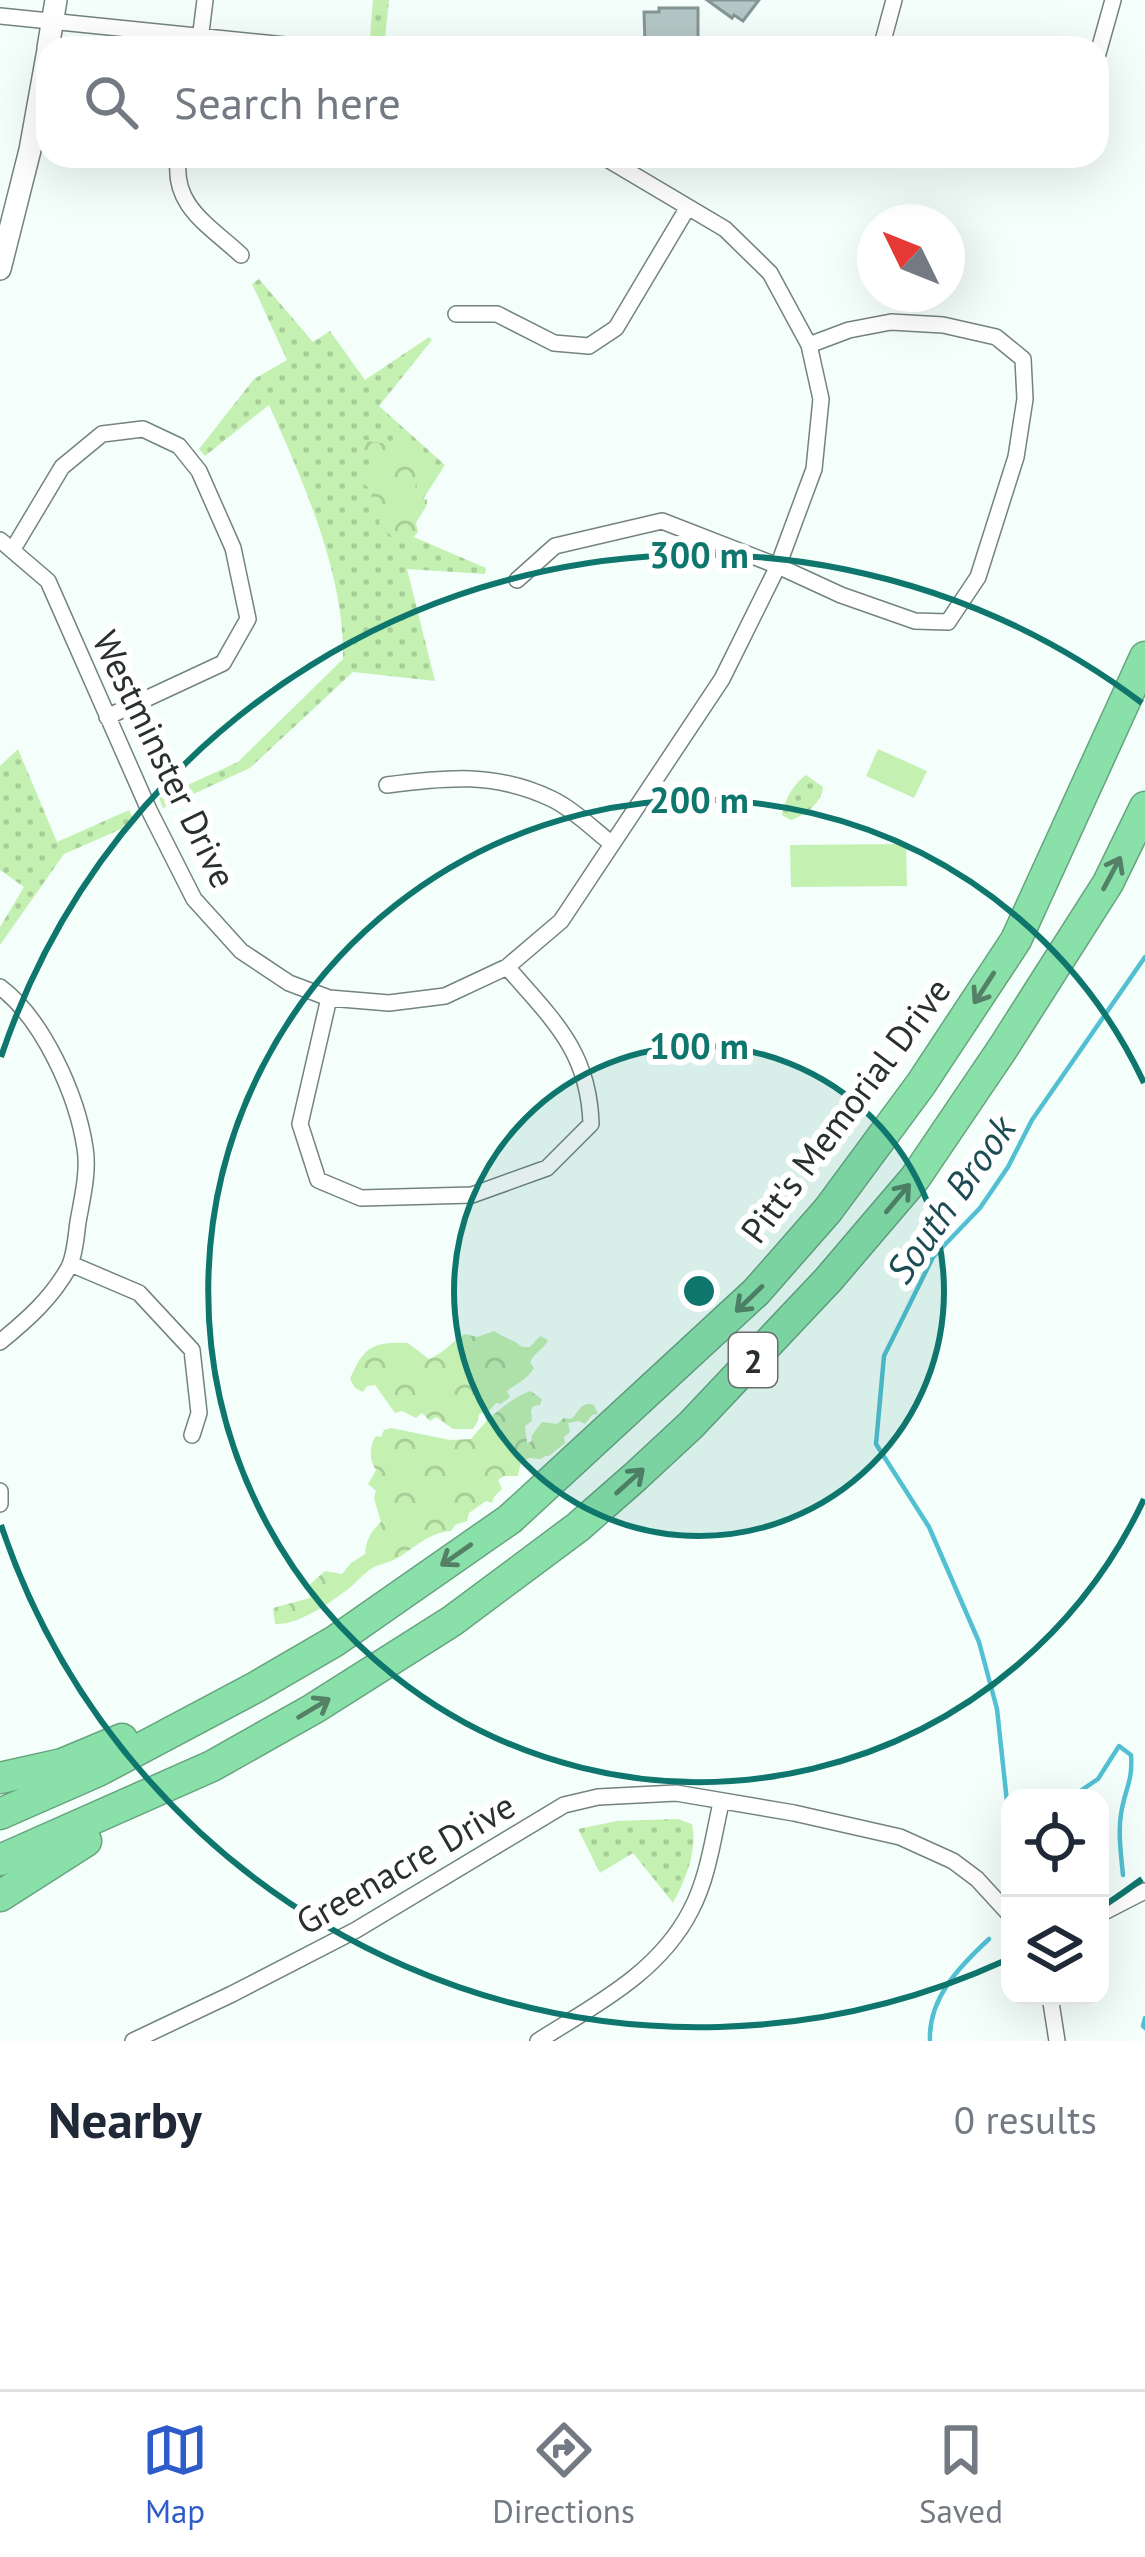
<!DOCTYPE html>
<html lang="en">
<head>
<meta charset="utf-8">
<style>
  body { margin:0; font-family:"PT Sans",sans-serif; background:#f2f2f3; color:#1f2937 }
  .controls { position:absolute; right:36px; bottom:36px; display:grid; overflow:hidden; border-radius:24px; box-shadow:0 12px 48px #0002 }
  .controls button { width:108px; height:108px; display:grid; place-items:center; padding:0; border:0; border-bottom:3px solid #e0e1e3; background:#fff; color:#1f2937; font:60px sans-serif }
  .compass { position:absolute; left:857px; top:204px; width:108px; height:108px; border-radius:50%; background:#fff; box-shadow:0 12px 48px #0002; rotate:313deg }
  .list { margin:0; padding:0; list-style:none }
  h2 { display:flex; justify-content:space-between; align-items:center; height:156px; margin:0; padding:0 48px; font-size:51px }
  h2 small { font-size:39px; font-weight:400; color:#747a83 }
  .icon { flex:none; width:66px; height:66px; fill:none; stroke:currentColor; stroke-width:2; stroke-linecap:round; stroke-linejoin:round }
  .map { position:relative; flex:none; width:1145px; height:2041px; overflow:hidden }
  .search { position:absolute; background:#fff; box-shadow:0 12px 48px #0002; left:36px; right:36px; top:36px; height:132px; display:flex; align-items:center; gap:30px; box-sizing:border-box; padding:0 42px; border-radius:36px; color:#747a83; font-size:45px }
  .sheet { height:348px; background:#fff }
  nav { display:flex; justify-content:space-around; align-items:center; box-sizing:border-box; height:168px; border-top:3px solid #e0e1e3; background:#fff; font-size:33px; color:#747a83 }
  nav a { display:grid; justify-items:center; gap:6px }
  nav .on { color:#2e5bca }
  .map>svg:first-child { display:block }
  .grass { fill:url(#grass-dots) }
  .forest { fill:url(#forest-crowns) }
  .garden { fill:#c4f1b2 }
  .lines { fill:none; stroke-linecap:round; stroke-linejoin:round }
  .stream { stroke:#52c0d2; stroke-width:4.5 }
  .building { fill:#b4c6c5; stroke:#849694; stroke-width:3 }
  .minor-casing { stroke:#73837d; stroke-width:18 }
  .secondary-casing { stroke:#73837d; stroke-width:24 }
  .motorway-casing { stroke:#67a37e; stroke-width:33 }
  .minor { stroke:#fff; stroke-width:15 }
  .secondary { stroke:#fff; stroke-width:21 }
  .motorway { stroke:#89e1a9; stroke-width:30 }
  .oneway { stroke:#548065 }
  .ring { fill:none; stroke:#0f766e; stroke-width:6 }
  .labels { text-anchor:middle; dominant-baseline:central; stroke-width:12; stroke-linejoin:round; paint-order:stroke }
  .shield { fill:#fff; stroke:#696e6c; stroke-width:3 }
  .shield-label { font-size:33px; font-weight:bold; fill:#29302d }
  .street-label { font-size:36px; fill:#29302d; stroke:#fff }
  .water-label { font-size:39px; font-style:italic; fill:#1c4c54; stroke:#fff }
  .centre { fill:#0f766e; stroke:#fff; stroke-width:6 }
  .ring-label { font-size:36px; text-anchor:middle; font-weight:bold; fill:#0f766e; stroke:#fff; stroke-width:12; stroke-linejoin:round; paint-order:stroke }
</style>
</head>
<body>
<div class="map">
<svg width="1145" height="2041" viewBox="0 0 1145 2041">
  <defs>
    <pattern id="grass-dots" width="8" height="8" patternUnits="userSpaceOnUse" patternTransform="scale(3)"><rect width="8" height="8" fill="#c4f1b2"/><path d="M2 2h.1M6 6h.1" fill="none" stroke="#a8cf99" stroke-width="1.8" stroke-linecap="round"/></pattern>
    <pattern id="forest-crowns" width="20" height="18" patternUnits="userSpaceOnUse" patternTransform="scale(3)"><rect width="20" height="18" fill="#c4f1b2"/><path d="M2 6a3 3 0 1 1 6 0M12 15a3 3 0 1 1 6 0" fill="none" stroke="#a8cf99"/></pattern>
  </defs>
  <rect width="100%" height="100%" fill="#f4fffb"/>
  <path class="grass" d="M 373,0 L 389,0 L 385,38 L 370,37 Z
    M 259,279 L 313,342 L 330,331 L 365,380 L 429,337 L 432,340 L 379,406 L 445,465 L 402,532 L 486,568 L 485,574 L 407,569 L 435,681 L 353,672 L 250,768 L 163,808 L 159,798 L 238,762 L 343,659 C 345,574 303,481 269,405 L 205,456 L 199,449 L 254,379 L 287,360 L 252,284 Z
    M 18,749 L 57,842 L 129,810 L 135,823 L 64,854 L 0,945 L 0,927 L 24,887 L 0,870 L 0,766 Z
    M 806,775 L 823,787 C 822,803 805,815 791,820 L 782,815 C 784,801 794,783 806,775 Z
    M 678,1819 L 692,1824 C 698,1850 685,1881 673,1903 L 633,1853 L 600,1873 L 578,1829 L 617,1821 Z"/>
  <path class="forest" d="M 357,436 C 378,449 401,438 423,451 L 422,467 L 432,474 L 433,481 L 422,480 L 415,486 L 419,496 L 427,500 L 427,505 L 416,523 L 418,532 L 411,540 L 399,544 L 379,523 L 381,513 L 373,507 C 369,493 376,493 363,483 L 362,476 L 373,459 L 362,455 L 357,447 Z
    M 494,1331 C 504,1338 513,1339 522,1347 L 530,1347 L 540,1336 L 548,1340 C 543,1350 535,1352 530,1362 L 534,1368 C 526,1381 517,1383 507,1391 L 510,1397 L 501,1404 L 496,1403 L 488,1412 L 479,1414 L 478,1421 L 473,1429 L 453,1429 L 436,1417 L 430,1421 L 422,1413 L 416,1418 L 402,1411 L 395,1413 L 375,1385 L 367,1386 L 363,1392 L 355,1388 L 350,1379 C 364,1346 373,1342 408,1343 L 429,1359 C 443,1354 451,1342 465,1334 L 477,1337 Z
    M 530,1391 L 542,1399 L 540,1405 L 533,1406 L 531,1411 L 532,1421 L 525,1426 L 527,1443 L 531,1442 L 532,1435 L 542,1422 L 557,1424 L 564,1418 L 571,1419 C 579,1413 580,1400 594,1405 L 598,1414 L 592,1415 L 585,1424 L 579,1421 L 568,1423 L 570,1432 L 564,1437 L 565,1443 L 549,1456 L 545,1456 L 541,1459 L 529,1458 L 521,1462 L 518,1476 L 504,1476 L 498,1480 L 502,1489 L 494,1497 L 492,1503 L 486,1501 L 469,1513 L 467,1521 L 455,1525 L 451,1531 C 431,1532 416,1546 401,1556 C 392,1562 383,1563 374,1567 C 367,1571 358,1580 352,1586 C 333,1601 298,1626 275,1624 L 273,1608 L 310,1598 L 307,1587 L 325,1571 L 342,1574 L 351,1563 L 365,1554 C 366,1539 371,1532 381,1522 L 374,1498 L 376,1491 L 368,1484 L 376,1470 C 369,1461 369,1445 376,1436 L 381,1437 L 384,1430 L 391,1428 L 450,1440 L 471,1439 C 486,1420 507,1400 530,1391 Z"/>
  <path class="garden" d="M 878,749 L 927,771 L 914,798 L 866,776 Z
    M 906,844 L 907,886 L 791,887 L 790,845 Z"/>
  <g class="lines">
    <path class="stream" d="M 1070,1798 L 1098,1779 L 1119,1746 L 1131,1755 C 1133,1782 1125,1788 1121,1814 C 1118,1833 1121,1855 1123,1875
      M 1010,1830 L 997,1709 L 979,1642 L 929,1527 L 876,1444 L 884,1356 L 933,1257 L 980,1208 L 1008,1167 L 1032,1120 L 1145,957
      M 1145,2018 L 1143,2026 L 1145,2028
      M 930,2041 C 928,1998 960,1966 989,1939"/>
  </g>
  <path class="building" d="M 707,0 L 759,0 L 743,21 L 734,15 L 732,18 Z
    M 659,8 L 698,8 L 698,37 L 709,46 L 670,48 L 660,43 L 645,43 L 644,12 L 659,12 Z"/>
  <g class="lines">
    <g class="minor-casing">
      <path id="minor" d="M 0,16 L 315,48
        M 199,48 L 205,0
        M 881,48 L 894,0
        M 1097,57 L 1113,0
        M 179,156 C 170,205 209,225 241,255
        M 456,314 L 497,314 L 554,343 L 589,346 L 616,328 L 688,207
        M 0,540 L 48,581 L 149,810 L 194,899 L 241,951 L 289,983 L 329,998 L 389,1003 L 445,996 L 507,967 L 561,921 L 722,679 L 778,566 L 814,469 L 821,399 L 809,345 L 770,273 L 725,229 L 602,156
        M 13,549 L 62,467 L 102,434 L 143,429 L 179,446 L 199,471 L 233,548 L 248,619 L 223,663 L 107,717
        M 517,580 L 555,546 L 662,521 L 778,566 L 841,595 L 915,621 L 948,622 L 978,577 L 1016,457 L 1025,399 L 1023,359 L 996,337 L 943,325 L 891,322 L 849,330 L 809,345
        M 387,785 C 447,777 496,772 552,799 C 573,809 593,829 612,844
        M 0,987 C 43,1019 77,1095 85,1148 C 89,1171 82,1199 78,1222 C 76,1236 75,1255 69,1267 C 52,1298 27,1320 0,1342
        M 329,998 L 300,1124 L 318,1180 L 361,1198 L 472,1195 L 547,1168 L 591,1124 C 589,1051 552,1019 507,967
        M 71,1264 L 139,1293 L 192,1350 L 199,1413 L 192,1435
        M 0,1491 L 0,1504
        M 1100,1914 L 1145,1891
        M 1050,1996 L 1057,2041
        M 133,2041 L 232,1994 L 356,1930 L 564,1805 L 598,1797 L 676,1793 L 794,1813 L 900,1837 L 953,1861 L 977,1879 L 1010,1915
        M 538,2041 C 595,2005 659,1973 691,1910 C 708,1878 713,1838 721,1803"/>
    </g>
    <g class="secondary-casing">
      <path id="secondary" d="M 48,48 L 56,0
        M 0,269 L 30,150 L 48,50"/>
    </g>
    <g class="motorway-casing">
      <path id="motorway" d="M 0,1778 L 62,1764 L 122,1739
        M 0,1814 L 98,1771 L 256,1687 L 335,1641 L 510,1519 L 756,1292 L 828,1210 L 921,1084 L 1016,940 L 1145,657
        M 0,1860 L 212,1766 L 313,1709 L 452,1621 L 578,1527 L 635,1477 L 691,1425 L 828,1280 L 915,1178 L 1003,1048 L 1108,883 L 1145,807
        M 0,1896 L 86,1841"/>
    </g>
    <use href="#minor" class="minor"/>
    <use href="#secondary" class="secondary"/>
    <use href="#motorway" class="motorway"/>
  </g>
  <defs><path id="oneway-shaft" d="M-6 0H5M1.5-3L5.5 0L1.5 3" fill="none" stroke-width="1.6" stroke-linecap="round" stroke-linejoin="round" transform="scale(3)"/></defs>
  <g class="oneway">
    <use href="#oneway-shaft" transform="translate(1112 873) rotate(-62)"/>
    <use href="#oneway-shaft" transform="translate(984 988) rotate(123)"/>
    <use href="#oneway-shaft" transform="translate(898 1198) rotate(-50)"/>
    <use href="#oneway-shaft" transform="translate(749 1299) rotate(136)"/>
    <use href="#oneway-shaft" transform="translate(630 1481) rotate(-42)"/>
    <use href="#oneway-shaft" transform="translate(456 1555) rotate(145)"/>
    <use href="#oneway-shaft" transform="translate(314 1708) rotate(-31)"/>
  </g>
  <circle cx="699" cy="1291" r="245" fill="#0f766e" fill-opacity=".12"/>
  <g class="ring">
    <circle cx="699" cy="1291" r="245"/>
    <path d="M1144 1499A491 491 0 1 1 1144 1083"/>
    <path d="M1142 1879A736 736 0 0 1 1105 1905M1004 1961A736 736 0 0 1 1 1525M1 1057A736 736 0 0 1 1142 703"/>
  </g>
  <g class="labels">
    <rect class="shield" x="729" y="1333" width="48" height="54" rx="9"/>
    <g class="shield-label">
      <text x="753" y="1360">2</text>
    </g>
    <g class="street-label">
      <text transform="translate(165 759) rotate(64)">Westminster Drive</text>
      <text transform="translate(845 1110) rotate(-53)">Pitt's Memorial Drive</text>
      <text transform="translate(405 1863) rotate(-30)">Greenacre Drive</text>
    </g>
    <g class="water-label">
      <text transform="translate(950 1199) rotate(-55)">South Brook</text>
    </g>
  </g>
  <circle cx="699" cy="1291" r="18" class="centre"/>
  <g class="ring-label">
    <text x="699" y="568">300 m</text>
    <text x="699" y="813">200 m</text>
    <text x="699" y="1059">100 m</text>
  </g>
</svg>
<div class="controls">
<button><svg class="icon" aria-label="locate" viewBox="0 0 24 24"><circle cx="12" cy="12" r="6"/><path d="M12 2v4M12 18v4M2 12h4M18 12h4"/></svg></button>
<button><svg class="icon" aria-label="layers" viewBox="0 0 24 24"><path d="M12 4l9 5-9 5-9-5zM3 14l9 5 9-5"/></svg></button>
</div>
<svg class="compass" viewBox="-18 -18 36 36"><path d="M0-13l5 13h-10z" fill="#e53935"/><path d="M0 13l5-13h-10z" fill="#747a83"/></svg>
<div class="search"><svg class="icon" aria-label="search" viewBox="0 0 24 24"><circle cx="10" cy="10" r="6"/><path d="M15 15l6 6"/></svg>Search here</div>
</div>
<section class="sheet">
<h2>Nearby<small>0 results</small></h2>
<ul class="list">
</ul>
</section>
<nav>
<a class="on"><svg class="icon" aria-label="map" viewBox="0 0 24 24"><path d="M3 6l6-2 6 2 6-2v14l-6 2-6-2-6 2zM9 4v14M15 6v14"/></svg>Map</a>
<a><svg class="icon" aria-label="directions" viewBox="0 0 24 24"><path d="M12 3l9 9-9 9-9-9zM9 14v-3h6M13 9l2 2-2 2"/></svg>Directions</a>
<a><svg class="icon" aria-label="saved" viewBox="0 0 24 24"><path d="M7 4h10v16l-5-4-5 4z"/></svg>Saved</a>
</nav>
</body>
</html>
